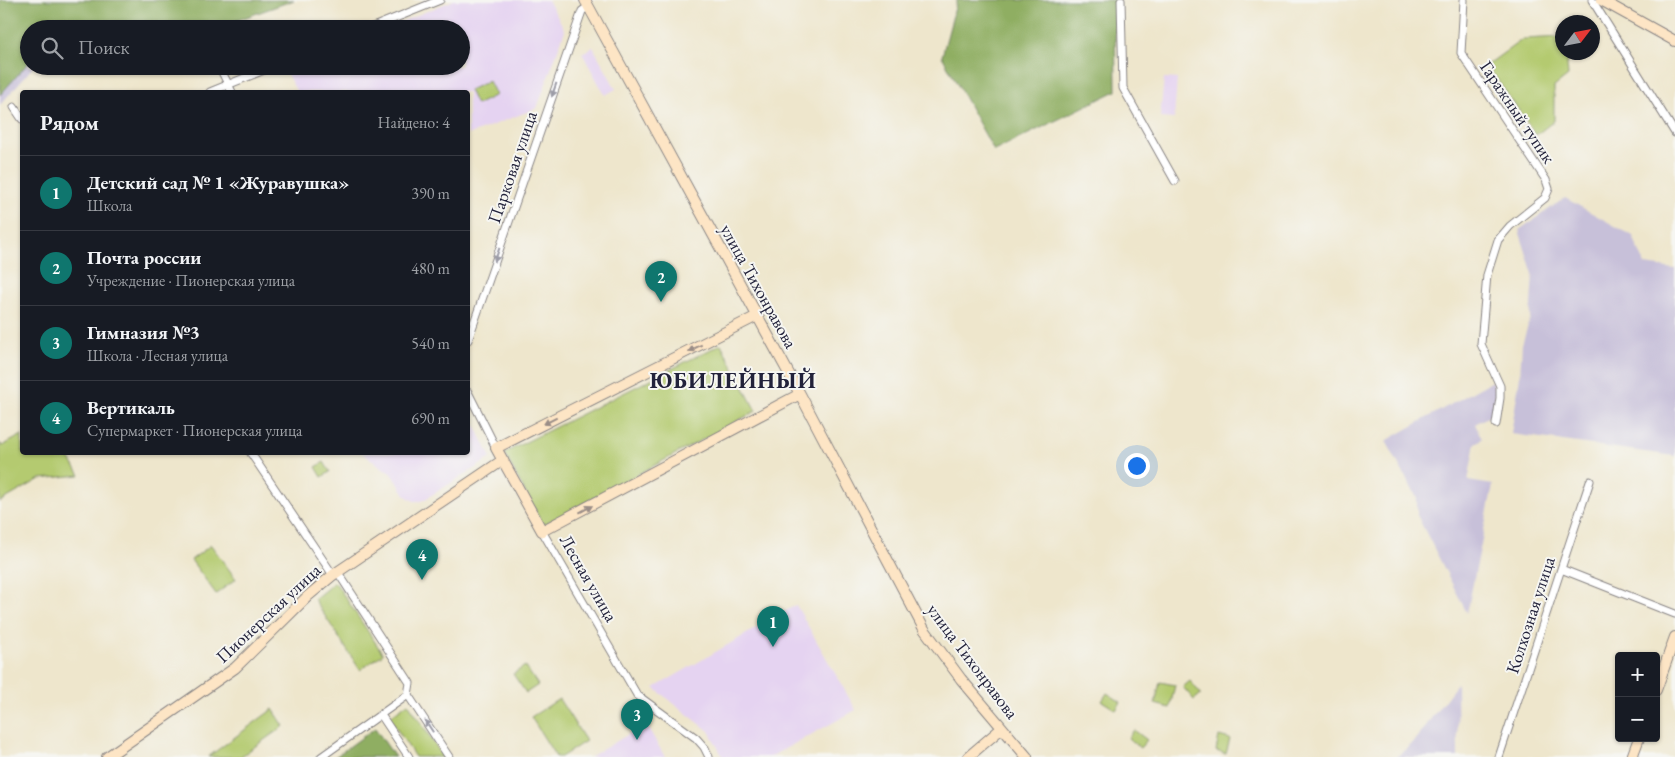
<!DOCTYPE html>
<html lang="ru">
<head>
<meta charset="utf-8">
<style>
  body { margin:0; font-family:"EB Garamond",serif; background:#20242c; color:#f1f3f6 }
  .controls { position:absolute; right:15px; bottom:15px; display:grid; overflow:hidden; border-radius:5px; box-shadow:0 1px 4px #0004 }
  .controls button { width:45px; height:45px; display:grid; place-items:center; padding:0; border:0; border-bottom:1px solid #363941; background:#171b24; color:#f1f3f6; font:25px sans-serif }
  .compass { position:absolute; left:1555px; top:15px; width:45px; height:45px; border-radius:50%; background:#171b24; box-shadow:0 1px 4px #0004; rotate:58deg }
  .you { position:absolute; left:1136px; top:465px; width:18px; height:18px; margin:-12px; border:4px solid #fff; border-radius:50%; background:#1a73e8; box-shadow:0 0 0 8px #1a73e833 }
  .badge { display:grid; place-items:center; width:32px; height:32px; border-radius:50%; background:#0f766e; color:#fff; font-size:16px; font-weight:700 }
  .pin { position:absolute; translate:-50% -41px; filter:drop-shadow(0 1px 2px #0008) }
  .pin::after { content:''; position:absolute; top:26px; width:18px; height:15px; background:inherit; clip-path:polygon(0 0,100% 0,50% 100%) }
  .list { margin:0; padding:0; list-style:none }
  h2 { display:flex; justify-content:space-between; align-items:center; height:65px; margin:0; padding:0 20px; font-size:21px }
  h2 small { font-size:16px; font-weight:400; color:#9ea1a6 }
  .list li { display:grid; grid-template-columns:32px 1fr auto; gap:15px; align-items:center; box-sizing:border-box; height:75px; padding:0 20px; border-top:1px solid #363941 }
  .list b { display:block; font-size:19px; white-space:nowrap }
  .list p { margin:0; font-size:16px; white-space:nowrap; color:#9ea1a6 }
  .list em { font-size:16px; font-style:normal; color:#9ea1a6 }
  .icon { flex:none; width:28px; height:28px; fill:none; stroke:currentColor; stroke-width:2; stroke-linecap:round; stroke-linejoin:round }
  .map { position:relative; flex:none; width:1675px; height:757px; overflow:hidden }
  .search { position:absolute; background:#171b24; box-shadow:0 1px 4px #0004; left:20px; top:20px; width:450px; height:55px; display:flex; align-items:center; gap:12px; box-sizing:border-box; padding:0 18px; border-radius:28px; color:#9ea1a6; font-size:19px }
  .panel { position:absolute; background:#171b24; box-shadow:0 1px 4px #0004; left:20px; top:90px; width:450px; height:365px; border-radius:5px }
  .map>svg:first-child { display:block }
  .built { fill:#e5d3f1 }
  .industrial { fill:#c7c0d9 }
  .green { fill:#b4ca6f; stroke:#6b7655 }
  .forest { fill:#8fae62; stroke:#58684e }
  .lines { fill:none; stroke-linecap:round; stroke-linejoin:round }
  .street-casing { stroke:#888484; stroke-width:9 }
  .secondary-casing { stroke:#888484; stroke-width:12 }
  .street { stroke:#fff; stroke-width:7 }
  .secondary { stroke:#fde5c5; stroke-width:10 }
  .oneway { fill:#9c9ca7 }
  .oneway2 { fill:#9a8d87 }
  .labels { text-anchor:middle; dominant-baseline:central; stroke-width:4; stroke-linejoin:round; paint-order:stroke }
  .street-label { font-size:18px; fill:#22223b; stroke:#f6f6f2 }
  .district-label { font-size:22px; font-weight:bold; letter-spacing:1px; fill:#22223b; stroke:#f6f6f2 }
</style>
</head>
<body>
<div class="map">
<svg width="1675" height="757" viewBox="0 0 1675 757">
  <rect width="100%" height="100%" fill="#f6f6f2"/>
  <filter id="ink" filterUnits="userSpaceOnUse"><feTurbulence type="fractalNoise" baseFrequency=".02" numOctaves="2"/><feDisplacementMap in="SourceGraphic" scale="10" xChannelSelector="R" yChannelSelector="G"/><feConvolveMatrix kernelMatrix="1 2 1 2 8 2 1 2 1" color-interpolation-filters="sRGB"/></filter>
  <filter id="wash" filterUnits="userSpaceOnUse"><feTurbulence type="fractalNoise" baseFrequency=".0096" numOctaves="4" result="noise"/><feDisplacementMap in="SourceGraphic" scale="20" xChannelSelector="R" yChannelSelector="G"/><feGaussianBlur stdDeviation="1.12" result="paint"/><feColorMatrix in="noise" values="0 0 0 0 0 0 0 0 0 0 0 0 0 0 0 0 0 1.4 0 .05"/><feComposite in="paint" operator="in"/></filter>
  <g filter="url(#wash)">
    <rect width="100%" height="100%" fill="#eee6cc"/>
    <path class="built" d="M 454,0 L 548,0 L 565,30 L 537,108 L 468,135 L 468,92 L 297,92 L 284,69 L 291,66 L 461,66 L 461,29 L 384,29 Z
      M 593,47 L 616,89 L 605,95 L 582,53 Z
      M 1164,78 L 1177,79 L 1174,119 L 1160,118 Z
      M 468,410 L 491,458 L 422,501 L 414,501 L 406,496 L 393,475 L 362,453 L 468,452 Z
      M 796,605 L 856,710 L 770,757 L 723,757 L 709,731 L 654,688 Z
      M 646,724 L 665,757 L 590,757 Z"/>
    <path class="industrial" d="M 0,27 L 29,35 L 29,66 L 34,66 L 0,105 Z
      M 1565,198 L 1633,236 L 1645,265 L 1675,269 L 1675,456 L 1511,434 L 1520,376 L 1522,344 L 1530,319 L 1533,274 L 1519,230 Z
      M 1492,381 L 1496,392 L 1493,414 L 1475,424 L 1482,439 L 1475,443 L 1468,481 L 1493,485 L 1467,613 L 1417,515 L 1417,498 L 1386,441 Z
      M 1457,684 L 1458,757 L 1396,757 L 1411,745 Z"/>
    <path class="green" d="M 1562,37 L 1562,52 L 1566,53 L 1568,76 L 1554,87 L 1554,121 L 1536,135 L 1487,65 L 1523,39 Z
      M 489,81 L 496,95 L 476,105 L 469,90 Z
      M 721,344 L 756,411 L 543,525 L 504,453 Z
      M 22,435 L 22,452 L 66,453 L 80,475 L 40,479 L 0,502 L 0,443 L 2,446 Z
      M 324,462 L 330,472 L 322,477 L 316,467 Z
      M 211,545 L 236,579 L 216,594 L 191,560 Z
      M 335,582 L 383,654 L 360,670 L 314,599 Z
      M 525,666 L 538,685 L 526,693 L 513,674 Z
      M 1190,681 L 1201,694 L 1194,700 L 1183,687 Z
      M 1160,682 L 1175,685 L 1170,708 L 1155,704 Z
      M 1107,693 L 1121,702 L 1116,710 L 1102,701 Z
      M 559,699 L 586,741 L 561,757 L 556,757 L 531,717 Z
      M 408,703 L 443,757 L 415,757 L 389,717 Z
      M 273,709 L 284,726 L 240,757 L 208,757 Z
      M 1134,730 L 1147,740 L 1140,748 L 1128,738 Z
      M 1219,736 L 1230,739 L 1226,754 L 1216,751 Z"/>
    <path class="forest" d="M 0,0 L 294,0 L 213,29 L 89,29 L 84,21 L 70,29 L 29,29 L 29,62 L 0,95 Z
      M 957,0 L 1115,0 L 1116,91 L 994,151 L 942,56 Z
      M 375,728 L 395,757 L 335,757 Z"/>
  </g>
  <g filter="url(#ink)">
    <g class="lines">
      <g class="street-casing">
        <path id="street" d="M 1121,0 L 1123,88 L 1175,181
          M 1464,0 L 1461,53 L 1546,180 L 1549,189 L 1545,198 L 1510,226 L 1498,240 L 1487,275 L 1481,344 L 1500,386 L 1500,398 L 1496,424
          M 1592,0 L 1675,133
          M 368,29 L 440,0
          M 219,66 L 232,92
          M 210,92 L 274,66
          M 14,107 L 22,119
          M 468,340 L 582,11 L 589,6
          M 468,392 L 496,448
          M 250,452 L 333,575
          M 542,531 L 637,695 L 696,738 L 704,747 L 709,757
          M 1561,569 L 1675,614
          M 337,571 L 410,683 L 408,695 L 449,757
          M 381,715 L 409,757
          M 321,757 L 408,695
          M 1499,757 L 1590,481"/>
      </g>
      <g class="secondary-casing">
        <path id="secondary" d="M 585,0 L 800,394 L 924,629 L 961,679 L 1027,757
          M 1601,0 L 1675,41
          M 757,316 L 496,448 L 542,531 L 800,394
          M 1656,690 L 1675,637
          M 107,757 L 235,668 L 308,596 L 333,575 L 503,460
          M 968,757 L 1002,728
          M 1632,757 L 1639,738"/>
      </g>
      <use href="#street" class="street"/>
      <use href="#secondary" class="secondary"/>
    </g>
    <defs><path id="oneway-solid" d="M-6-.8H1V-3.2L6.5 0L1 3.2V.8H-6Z" transform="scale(1.25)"/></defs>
    <g class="oneway">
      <use href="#oneway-solid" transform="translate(554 90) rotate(109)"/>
      <use href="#oneway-solid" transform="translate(497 255) rotate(109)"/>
      <use href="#oneway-solid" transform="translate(429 726) rotate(-123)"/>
    </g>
    <g class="oneway2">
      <use href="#oneway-solid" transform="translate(695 348) rotate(153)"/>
      <use href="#oneway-solid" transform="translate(550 421) rotate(153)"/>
      <use href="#oneway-solid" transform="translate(586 509) rotate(-28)"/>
    </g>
  </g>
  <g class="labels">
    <g class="street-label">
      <text transform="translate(1518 112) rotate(56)">Гаражный тупик</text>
      <text transform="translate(512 167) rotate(-71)">Парковая улица</text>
      <text transform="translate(759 286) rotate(61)">улица Тихонравова</text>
      <text transform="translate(589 578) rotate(60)">Лесная улица</text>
      <text transform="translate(268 613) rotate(-43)">Пионерская улица</text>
      <text transform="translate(1530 615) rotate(-72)">Колхозная улица</text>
      <text transform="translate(973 661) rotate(53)">улица Тихонравова</text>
    </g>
    <g class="district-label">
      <text x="733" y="380">ЮБИЛЕЙНЫЙ</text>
    </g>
  </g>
</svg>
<div class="controls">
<button>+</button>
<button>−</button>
</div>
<svg class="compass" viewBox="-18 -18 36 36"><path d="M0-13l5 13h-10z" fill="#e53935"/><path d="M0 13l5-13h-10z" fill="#9ea1a6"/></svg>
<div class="you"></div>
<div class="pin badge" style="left:773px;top:647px">1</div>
<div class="pin badge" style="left:661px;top:302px">2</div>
<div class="pin badge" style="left:637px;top:740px">3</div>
<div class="pin badge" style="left:422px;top:580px">4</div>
<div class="search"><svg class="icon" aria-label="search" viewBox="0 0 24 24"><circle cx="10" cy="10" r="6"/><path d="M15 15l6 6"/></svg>Поиск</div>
<section class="panel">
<h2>Рядом<small>Найдено: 4</small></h2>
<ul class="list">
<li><span class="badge">1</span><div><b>Детский сад № 1 «Журавушка»</b><p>Школа</p></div><em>390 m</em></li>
<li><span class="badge">2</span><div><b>Почта россии</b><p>Учреждение · Пионерская улица</p></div><em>480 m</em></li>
<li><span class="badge">3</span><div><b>Гимназия №3</b><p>Школа · Лесная улица</p></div><em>540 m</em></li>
<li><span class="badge">4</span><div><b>Вертикаль</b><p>Супермаркет · Пионерская улица</p></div><em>690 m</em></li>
</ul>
</section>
</div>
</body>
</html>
